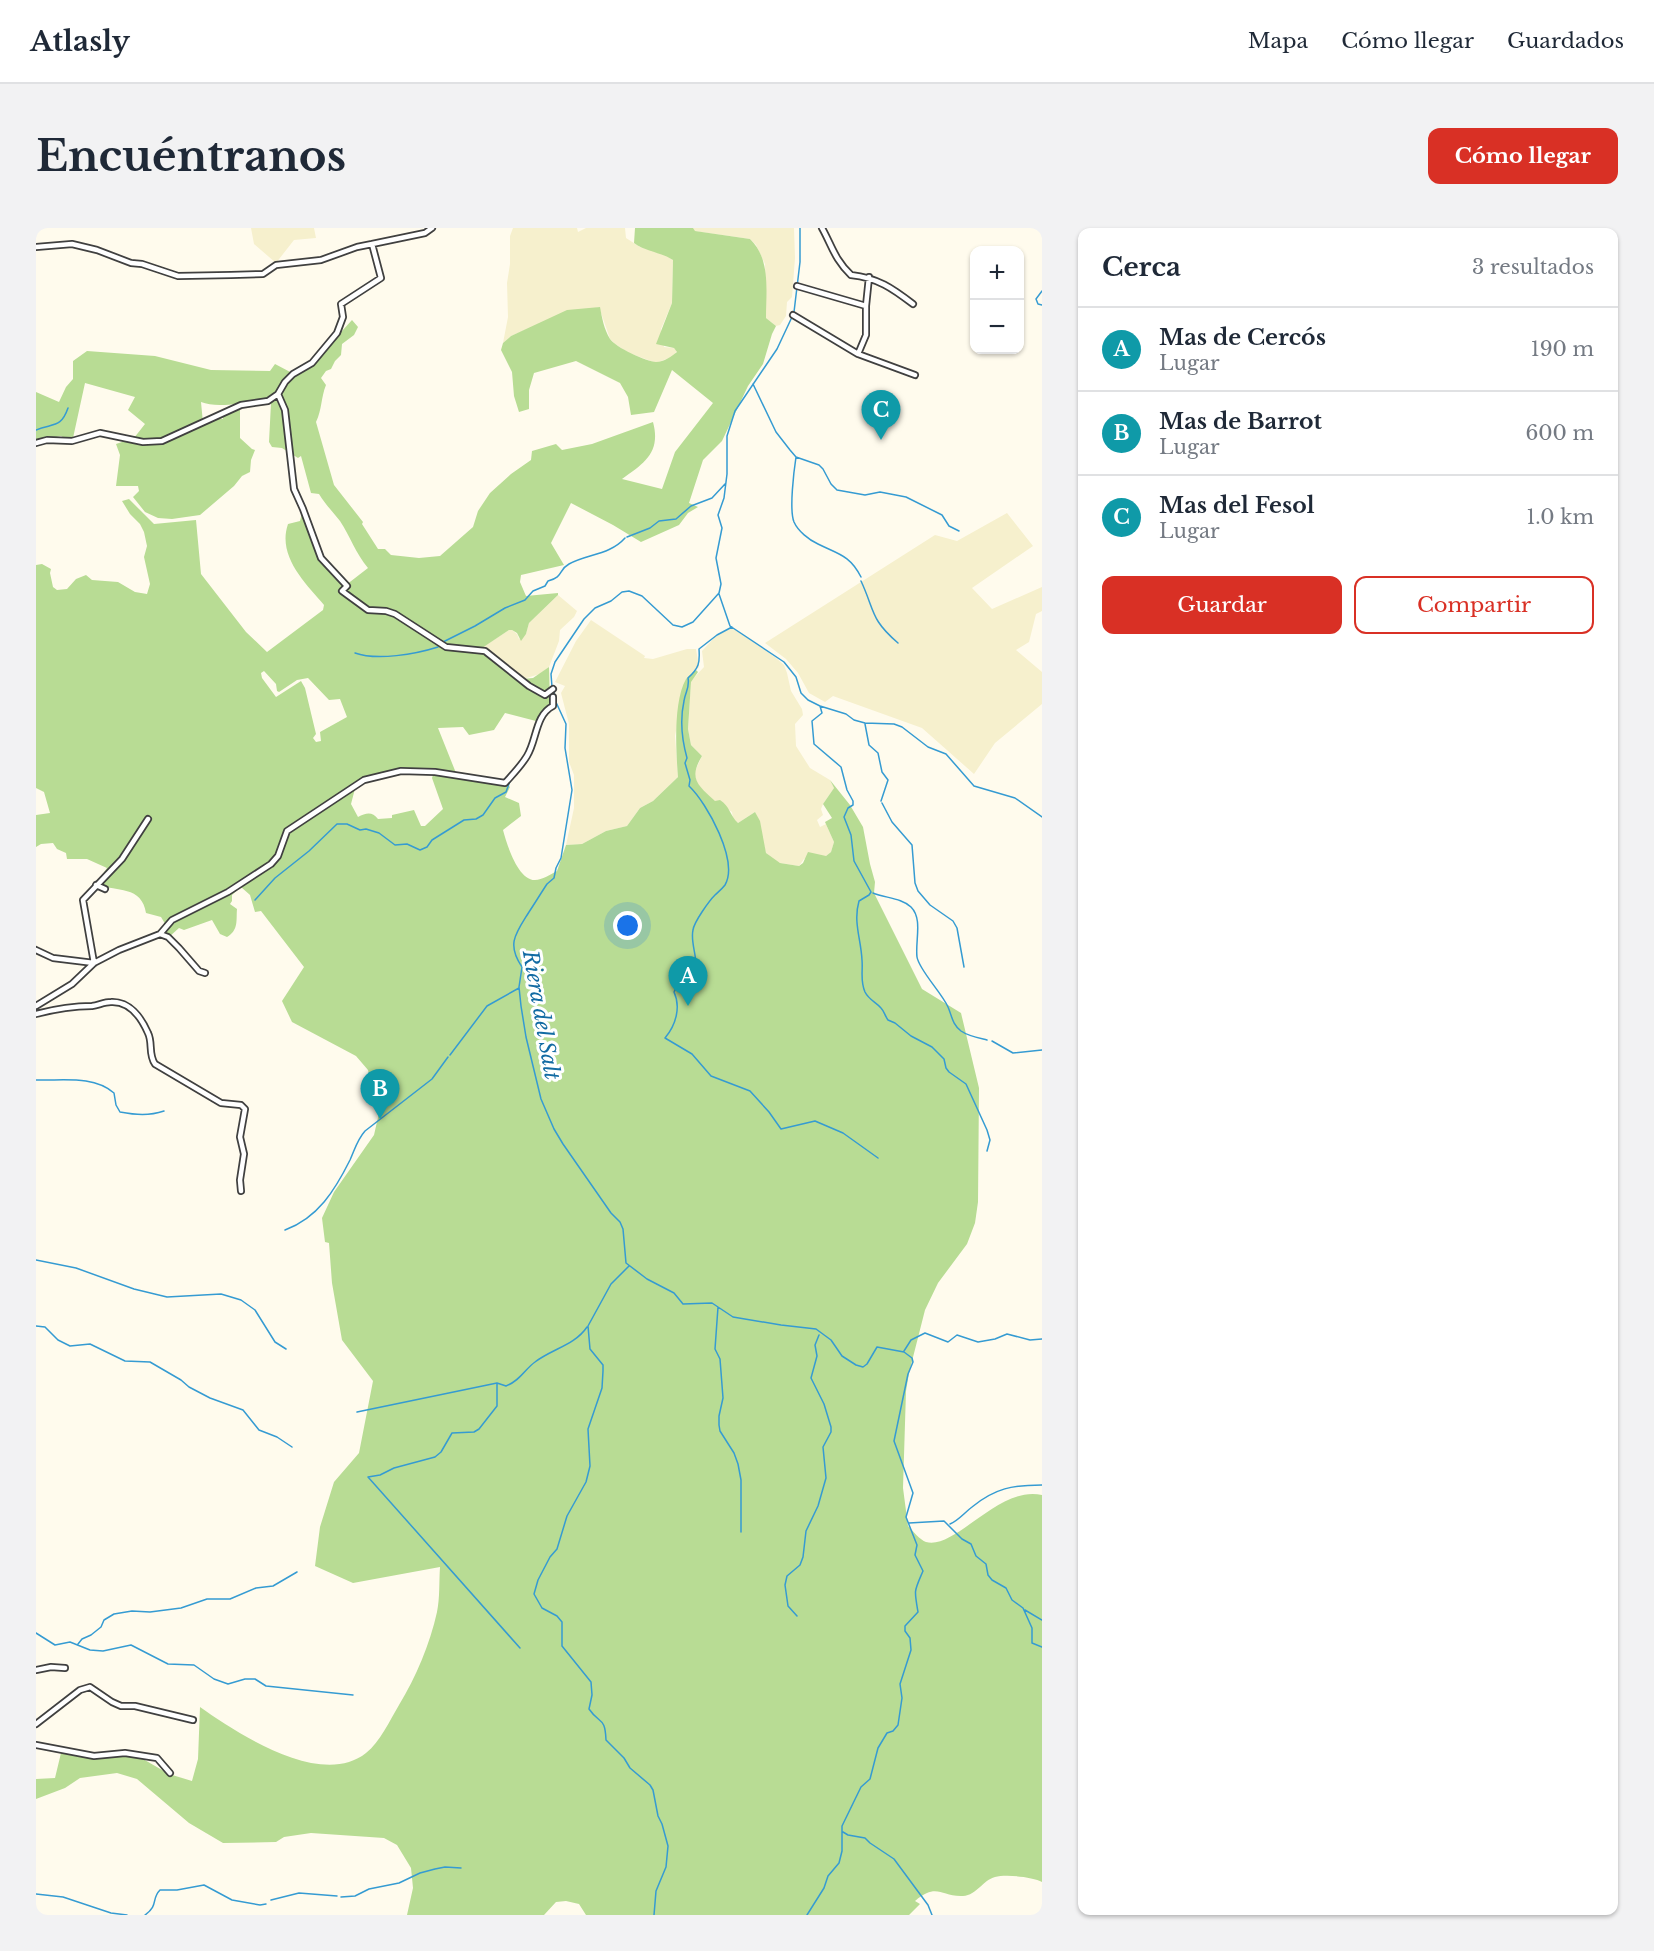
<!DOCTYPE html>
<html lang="es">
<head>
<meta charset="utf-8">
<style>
  body { margin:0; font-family:"Libre Baskerville",serif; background:#f2f2f3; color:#1f2937 }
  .controls { position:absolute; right:18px; top:18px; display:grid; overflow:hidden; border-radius:12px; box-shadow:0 2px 4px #0004 }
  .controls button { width:54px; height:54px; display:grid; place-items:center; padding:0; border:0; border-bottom:2px solid #e0e1e3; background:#fff; color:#1f2937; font:30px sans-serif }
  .you { position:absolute; left:592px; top:698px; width:21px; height:21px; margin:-15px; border:4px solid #fff; border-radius:50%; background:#1a73e8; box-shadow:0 0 0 9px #1a73e833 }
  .badge { display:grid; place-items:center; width:39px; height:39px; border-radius:50%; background:#d93025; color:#fff; font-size:20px; font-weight:700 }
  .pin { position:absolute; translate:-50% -50px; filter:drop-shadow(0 2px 3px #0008) }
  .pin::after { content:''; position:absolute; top:32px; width:21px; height:18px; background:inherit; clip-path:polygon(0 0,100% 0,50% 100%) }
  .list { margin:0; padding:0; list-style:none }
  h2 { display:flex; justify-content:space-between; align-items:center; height:78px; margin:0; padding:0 24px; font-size:26px }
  h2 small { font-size:20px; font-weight:400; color:#747a83 }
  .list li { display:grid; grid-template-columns:39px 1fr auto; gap:18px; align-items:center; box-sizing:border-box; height:84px; padding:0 24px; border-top:2px solid #e0e1e3 }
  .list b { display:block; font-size:22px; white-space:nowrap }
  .list p { margin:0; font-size:20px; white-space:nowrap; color:#747a83 }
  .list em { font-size:20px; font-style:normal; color:#747a83 }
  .actions { display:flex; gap:12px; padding:18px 24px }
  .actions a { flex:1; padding:14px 0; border:2px solid #d93025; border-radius:12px; text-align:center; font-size:21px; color:#d93025 }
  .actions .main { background:#d93025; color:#fff }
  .map { position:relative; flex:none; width:1006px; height:1687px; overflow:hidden; border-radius:12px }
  header { display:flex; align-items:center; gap:36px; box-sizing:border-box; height:84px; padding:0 30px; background:#fff; border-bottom:2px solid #e0e1e3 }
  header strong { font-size:28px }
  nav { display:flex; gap:33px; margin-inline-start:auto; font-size:21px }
  .intro { display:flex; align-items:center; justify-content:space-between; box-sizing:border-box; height:144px; padding:0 36px }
  h1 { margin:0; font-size:42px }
  .button { padding:15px 27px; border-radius:12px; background:#d93025; color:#fff; font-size:21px; font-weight:700 }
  main { display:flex; gap:36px; padding:0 36px }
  aside { flex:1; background:#fff; border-radius:12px; box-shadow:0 2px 4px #0004 }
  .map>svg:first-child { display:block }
  .farmland { fill:#f6f0cd }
  .forest { fill:#b8dc94; fill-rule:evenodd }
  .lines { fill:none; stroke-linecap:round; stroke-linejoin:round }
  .stream { stroke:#359bd2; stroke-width:1.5 }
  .minor-casing { stroke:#404040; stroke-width:8 }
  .minor { stroke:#fff; stroke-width:4.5 }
  .labels { text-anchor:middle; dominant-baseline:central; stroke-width:6; stroke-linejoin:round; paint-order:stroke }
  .water-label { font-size:21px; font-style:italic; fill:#126ba3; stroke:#fff }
</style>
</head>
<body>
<header>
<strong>Atlasly</strong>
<nav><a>Mapa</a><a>Cómo llegar</a><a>Guardados</a></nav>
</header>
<div class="intro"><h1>Encuéntranos</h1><a class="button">Cómo llegar</a></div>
<main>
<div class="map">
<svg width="1006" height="1687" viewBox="0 0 1006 1687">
  <rect width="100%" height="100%" fill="#fffbed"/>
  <path class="farmland" d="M 215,0 L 278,0 L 280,10 L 258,12 L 240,35 L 218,16 Z
    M 477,0 L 541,0 L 542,4 L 550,0 L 589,0 L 590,10 L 604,19 L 627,25 L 637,32 L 636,75 L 625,101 L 628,119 L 638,120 L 641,123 L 636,129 L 620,135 L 593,125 L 579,116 L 574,111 L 563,79 L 496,99 L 475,108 L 467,115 L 472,89 L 471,55 L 474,36 L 474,8 Z
    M 657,0 L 758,0 L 759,30 L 756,69 L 751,74 L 750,88 L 744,97 L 740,98 L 730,90 L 729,36 L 720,17 L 714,11 L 658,3 Z
    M 971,285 L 997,318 L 936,360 L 956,381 L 1006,359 L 1006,383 L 1000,386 L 993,414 L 980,422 L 1006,444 L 1006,476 L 959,515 L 938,546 L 886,500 L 797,468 L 789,474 L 773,465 L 762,445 L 750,431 L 729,415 L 899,307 L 921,313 Z
    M 522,367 L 541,383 L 538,389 L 524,402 L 523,413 L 513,439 L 504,446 L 487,451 L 445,420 L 473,402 L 476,402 L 481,406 L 483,411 L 490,406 L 493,395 Z
    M 555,392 L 609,428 L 608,430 L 617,431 L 651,421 L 660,421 L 663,439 L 650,451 L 639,508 L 642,549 L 617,573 L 604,580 L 591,598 L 570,603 L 546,616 L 530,617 L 538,580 L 538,547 L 533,534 L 533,496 L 525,465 L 529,458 L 519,454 L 540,413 Z
    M 695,399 L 740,430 L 748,437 L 751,445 L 755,463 L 766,481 L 767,487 L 759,496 L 760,518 L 774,540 L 794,552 L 798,560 L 787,576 L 785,581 L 787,587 L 781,592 L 784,599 L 790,596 L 798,614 L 795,624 L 790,628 L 768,631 L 763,638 L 744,635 L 736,631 L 730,625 L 719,584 L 702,595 L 697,591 L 696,584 L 677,572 L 662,557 L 658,545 L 666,528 L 655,517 L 652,501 L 655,453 L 668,439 L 666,423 L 679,409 Z"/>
  <path class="forest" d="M 599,0 L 657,0 L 659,3 L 714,11 C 735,31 730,63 730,90 L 740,98 L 736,106 L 727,136 L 712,158 L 686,213 L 667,232 L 653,275 L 662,279 L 652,285 L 643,297 L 605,314 L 577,297 L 535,275 L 515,315 L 528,337 L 485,347 L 484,354 L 490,368 L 522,365 L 522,367 L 493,395 L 490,406 L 485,413 L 481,405 L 476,402 L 473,402 L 446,420 L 487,451 L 497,450 L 513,439 L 514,475 L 500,493 L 469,485 L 458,502 L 433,507 L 427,499 L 402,500 L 420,545 L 364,541 L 321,553 L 315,576 L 322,589 C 330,585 336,583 342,591 L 356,590 L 356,587 L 378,582 L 385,598 L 389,598 L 407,581 L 396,550 L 397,547 L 470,555 L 474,559 L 469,569 L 483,575 L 485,588 L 467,602 C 471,617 482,652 499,652 C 506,652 515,646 521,643 L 530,617 L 546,616 L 570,603 L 591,598 L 604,580 L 617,573 L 642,549 C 640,524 637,474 650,451 C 652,448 657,445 660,442 L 662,444 L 655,454 L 652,501 L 655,517 L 666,528 C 652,551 662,557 679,573 L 684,572 C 694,578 694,588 702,595 L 719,584 L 724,593 L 730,625 L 744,635 L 763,638 L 767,635 L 772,624 L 790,628 L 795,624 L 798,614 L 789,594 L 796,590 L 787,576 L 798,560 L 794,552 L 814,577 L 827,599 L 834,636 L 839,654 L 838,665 L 886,761 L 925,785 L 943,860 L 942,974 L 939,995 L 931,1016 L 902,1055 L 889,1082 L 873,1145 L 870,1163 L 867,1260 L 872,1298 C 877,1303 884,1312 890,1314 C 920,1322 962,1257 1006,1267 L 1006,1654 C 997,1649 970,1646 959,1649 C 947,1652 941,1667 927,1668 C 904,1669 902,1654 879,1673 L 884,1676 L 873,1687 L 550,1687 L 543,1676 L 530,1673 L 520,1674 L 508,1687 L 371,1687 L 377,1660 L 375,1640 L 361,1617 L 348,1610 L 275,1605 L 248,1609 L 240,1614 L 187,1615 L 153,1595 L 101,1551 L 81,1545 L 44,1550 L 29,1560 L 0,1571 L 0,1551 L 19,1550 L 25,1525 L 63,1530 L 100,1527 L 133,1546 L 156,1553 L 162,1531 L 164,1479 C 201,1505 285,1561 330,1525 C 344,1514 354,1492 363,1477 C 380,1449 394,1416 401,1384 C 404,1370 403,1353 404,1339 L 317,1355 L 279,1338 L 284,1299 L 298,1254 L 323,1225 L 337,1153 L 306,1112 L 296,1055 L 293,1015 L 289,1014 L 286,990 L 298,964 L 338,907 L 343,885 L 332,842 L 320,828 L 256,794 L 246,773 L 268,739 L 225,683 L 219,684 L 214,667 L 205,659 L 196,667 L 196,673 L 194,676 L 201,681 C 200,692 203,702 191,709 L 184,706 L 176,692 L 148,702 L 143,700 L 133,709 L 127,706 L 131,699 L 125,689 L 110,685 C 106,658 81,663 59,657 L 71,640 L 51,631 L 31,631 L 30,625 L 21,621 L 17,615 L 5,616 L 0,619 L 0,587 L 14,585 L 8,564 L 0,560 L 0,337 L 6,336 L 15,341 L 14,345 L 17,359 L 21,362 L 31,361 L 40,351 L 50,347 L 56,352 L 82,354 L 99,364 L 111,366 L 114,356 L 108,329 L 111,318 L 108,304 L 104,296 L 94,286 L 86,273 L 93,271 L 118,296 L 160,292 L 165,346 L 210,404 L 231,424 L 287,382 L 288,377 C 269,355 241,328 252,296 L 264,293 L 266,285 L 286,327 L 310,357 L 332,340 C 320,326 314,308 304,293 C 297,284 289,276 283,266 L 275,265 L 265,228 L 262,230 L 246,220 L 236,219 L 233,214 L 235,175 L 231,170 C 213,174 182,181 165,174 L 167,195 L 181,190 L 187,191 L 187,187 L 204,179 L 204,210 L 216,221 L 219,222 L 215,232 L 214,244 L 206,248 L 198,258 L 164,287 L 136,291 L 122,290 L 109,284 L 97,269 L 103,263 L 102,258 L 80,258 L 84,227 L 80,216 L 98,210 L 109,196 L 92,182 L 99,169 L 49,155 L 37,210 L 30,211 L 25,208 L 0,213 L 0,164 L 23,174 L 30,159 L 37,151 L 37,133 L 51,123 L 119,128 L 175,142 L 234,143 L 239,136 L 258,146 L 277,135 L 316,92 L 322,99 L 318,107 L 306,116 L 305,127 L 299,133 L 295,141 L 290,143 L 285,150 L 290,157 C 285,169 286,182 280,194 L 298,257 L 327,294 L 326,296 L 342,321 L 349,321 L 355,327 L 383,330 L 404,328 L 437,299 L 442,283 L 454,265 L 475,246 L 495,232 L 496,223 L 520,216 L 526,222 L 556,216 L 617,194 C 625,224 609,235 586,251 L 626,261 L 639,224 L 677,175 L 636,142 L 618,184 L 595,187 L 592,169 L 584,155 L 540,133 L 498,145 L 493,162 L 493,181 L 483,184 L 478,168 L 476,144 L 465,122 L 467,115 L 475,108 L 531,82 L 564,79 C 566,90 568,101 574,111 C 579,119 611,134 620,134 C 628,134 636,128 641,124 L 638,120 L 620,116 L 636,75 L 637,32 C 625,24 610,24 598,15 ZM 228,443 L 240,456 L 241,463 L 243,464 L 261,452 L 272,450 L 293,472 L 304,471 L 311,489 L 284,504 L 285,513 L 280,514 L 277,510 L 280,506 L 269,460 L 265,453 L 240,469 L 226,450 L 225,445 Z"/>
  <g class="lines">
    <path class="stream" d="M 1006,63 L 1000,71 L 1002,76 L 1006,77
      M 758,84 L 764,34 L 764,0
      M 717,156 L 740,204 L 754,222 L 760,229 L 783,237 L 787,241 L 795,256 L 801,262 L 829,267 L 844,264 L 870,269 L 906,287 L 913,298 L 923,303
      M 0,202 C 18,195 25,200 32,180
      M 760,229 C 758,242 753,282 758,294 C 762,303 773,312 782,316 C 802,326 814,327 825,349
      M 591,309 L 614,300 L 623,293 L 640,291 L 655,278 L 676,270 L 689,256
      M 825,353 C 839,383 834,391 862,415
      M 683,366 L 694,398 L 748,434 L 760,449 L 765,465 L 772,472 L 784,478 L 786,485 L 776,493 L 778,516 L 805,539 L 811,562 L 817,573 L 817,577 L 812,580 L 808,589 L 815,607 L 818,633 L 835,664 L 833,667 L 823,673 C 817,694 825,711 826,732 C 827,744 824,753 829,764 C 833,772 840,774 845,780 C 848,783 849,788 852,792 L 859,795 L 875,808 L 896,819 L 908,831 L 910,840 L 913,844 L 930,856 L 951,902 L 954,912 L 951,923
      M 696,399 L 681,407 L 663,421 C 664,435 663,440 652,450 C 654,460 649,464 648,473 C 644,491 646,512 651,530 L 649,535 L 654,552 L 653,558 C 671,575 703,633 689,657 C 686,661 682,664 679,667 C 673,673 658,694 657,702 C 653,719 669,740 652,755 C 649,758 644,758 640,760 L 638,764 C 645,779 640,797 629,810 L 656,826 L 675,848 L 714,863 L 733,884 L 745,901 L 779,893 L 807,905 L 842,930
      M 407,414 L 439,398 L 469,380 L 489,372 L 497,363 L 509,358 L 512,353 C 528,349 522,342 533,336 C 551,326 574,327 589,310
      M 319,425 C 341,433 380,426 402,419
      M 516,459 L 515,446 L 519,434 L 548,391 L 559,380 L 575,373 L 586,364 L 593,363 L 606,368 L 637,397 L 646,399 L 657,394 L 683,365 L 685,356 L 680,330 L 686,300 L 682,287 L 688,270 L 691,246 L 691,208 L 699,183 L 741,121 L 756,89
      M 518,464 L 519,472 L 530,496 L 529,520 L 536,562 L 525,630 L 520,640 L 518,650 L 511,656 C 505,665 499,675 493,684 C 480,705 470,716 486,739 L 483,759 L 485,778 L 490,809 L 505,871 L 518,901 L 527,916 L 575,985 L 584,994 L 587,1001 L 590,1035 L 611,1051 L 638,1065 L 647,1076 L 676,1075 L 697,1089 L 745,1097 L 780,1101 L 795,1112 L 806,1128 L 820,1137 L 827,1139 L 831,1136 L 841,1119 L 868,1124 L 876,1130 L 877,1134 L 872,1146 L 858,1213 L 877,1265 L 870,1289 L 881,1317 L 879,1327 L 887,1343 C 878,1364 878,1361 882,1384 L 869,1398 L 869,1403 L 874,1410 L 875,1422 L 864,1456 L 866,1470 L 862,1497 L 857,1503 L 851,1505 L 842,1520 L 834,1551 L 825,1559 L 806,1598 L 806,1623 L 803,1635 L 792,1648 L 788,1660 L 771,1687
      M 784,478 L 810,486 L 818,492 L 829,495 L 858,496 L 866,499 L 892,519 L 910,526 L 938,558 L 979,570 L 1006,589
      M 829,496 L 833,517 L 842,525 L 846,544 L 852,552 L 845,573
      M 846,575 L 856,594 L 876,617 L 879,655 L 882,663 L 894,677 L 917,693 L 921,700 L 928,739
      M 837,665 C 849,670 866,670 875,679 C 887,691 879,713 881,729 C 883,742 906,765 912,779 C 916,788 916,796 925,803 C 932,808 943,810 951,812
      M 219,672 L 239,650 L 273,623 L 301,596 L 311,596 L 324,602 L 330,601 L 343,605 L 359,617 L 371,616 L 384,622 L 391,619 L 396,612 L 428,592 L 440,591 L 447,587 L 459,570 L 470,564 L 474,553 L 490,534 L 496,523
      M 956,813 L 977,825 L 1006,822
      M 414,827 L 451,778 L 483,760
      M 0,852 C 26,853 57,847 78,865 L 80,877 L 84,884 C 100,887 113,888 128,883
      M 249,1002 C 282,990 299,962 314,932 C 319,921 321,912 329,903 L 396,851 L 412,829
      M 0,1032 L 40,1040 L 98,1061 L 131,1069 L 185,1066 L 205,1072 L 219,1082 L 239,1114 L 250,1121
      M 593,1038 L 575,1056 L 552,1098 L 554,1121 L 567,1137 L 567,1143 L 566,1160 L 552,1201 L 554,1238 L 550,1254 L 531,1288 L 521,1321 L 514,1329 L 502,1352 L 498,1366 L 506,1380 L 521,1388 L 526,1394 L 526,1418 L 555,1454 L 556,1467 L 553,1481 C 564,1497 569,1488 570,1512 L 588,1530 L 594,1540 L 614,1557 L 617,1562 L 622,1588 L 626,1596 L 632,1618 L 630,1639 L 620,1663 L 618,1687
      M 682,1079 L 679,1121 L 684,1131 L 687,1170 L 683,1188 L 683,1197 L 684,1203 L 698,1225 L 702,1236 L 705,1252 L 705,1304
      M 0,1098 L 9,1099 L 22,1112 L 34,1118 L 54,1116 L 89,1133 L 114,1134 L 145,1152 L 153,1159 L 174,1170 L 207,1182 L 223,1202 L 241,1209 L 256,1219
      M 868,1123 L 875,1112 L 889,1105 L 912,1114 L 921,1107 L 942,1114 L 959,1111 L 971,1106 L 994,1112 L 1006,1111
      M 321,1184 L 461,1155
      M 873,1295 L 908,1293 L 926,1311 L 935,1316 L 940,1328 L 950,1336 L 952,1347 L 956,1352 L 970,1360 L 976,1372 L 987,1380 L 996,1400 L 996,1415 L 1006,1419
      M 914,1296 C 923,1292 928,1285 936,1279 C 959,1260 977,1257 1006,1257
      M 989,1382 L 1006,1392
      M 761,1388 L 752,1378 L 749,1357 L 751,1348 L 764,1337 L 767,1329 L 770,1303 L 782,1278 L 790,1250 L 787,1219 L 795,1204 L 795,1199 L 788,1176 L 775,1150 L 781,1128 L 779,1117 L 783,1107
      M 0,1405 L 19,1417 L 34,1414 L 54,1422 L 67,1423 L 95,1417 L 132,1436 L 158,1437 L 178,1451 L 192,1456 L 209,1451 L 219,1451 L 230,1458 L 317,1467
      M 42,1416 L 46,1411 L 55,1407 L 65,1399 L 68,1392 L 78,1386 L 96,1383 L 114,1384 L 145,1380 L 171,1371 L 194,1371 L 220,1360 L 237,1358 L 261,1344
      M 484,1420 L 332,1249 L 344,1247 L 358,1240 L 399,1229 L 405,1224 L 416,1205 L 438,1204 L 443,1201 L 461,1178 L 461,1155 L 470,1158 C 484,1153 489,1141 499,1134 C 516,1121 539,1117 551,1099
      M 807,1604 L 812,1607 L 829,1610 L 834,1615 L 858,1631 L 892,1677 L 896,1687
      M 0,1666 L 27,1669 L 75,1685 L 91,1687
      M 305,1669 L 319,1668 L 333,1661 L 363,1655 L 384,1645 L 399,1641 L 409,1639 L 425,1640
      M 235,1672 L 263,1665 L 301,1668
      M 109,1687 C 123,1677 115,1671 124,1662 L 141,1662 L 168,1657 L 196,1672 L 224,1677 L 230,1676"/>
    <g class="minor-casing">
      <path id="minor" d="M 786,0 C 796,18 799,32 815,47 C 842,50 856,60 877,76
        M 0,19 L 36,16 L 61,22 L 95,35 L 106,36 L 142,48 L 195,47 L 227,46 L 240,37 L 285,32 L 321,19 L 336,16
        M 830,78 L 833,49
        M 757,87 L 822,126 L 830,107 L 830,78 L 761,58
        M 822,126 L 879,147
        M 242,166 L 249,182 L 258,261 L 267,281 L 285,330 L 311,358 L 306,363 L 332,382 L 350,383 L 359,386 L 410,419 L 449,423 L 493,458 L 509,467 L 517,461
        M 0,215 L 11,212 L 36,213 L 64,205 L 107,214 L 126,213 L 205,177 L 232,173 L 242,166 L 249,154 L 257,146 L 276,135 L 301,105 L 307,89 L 305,76 L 345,50 L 336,16 L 389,5 L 396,0
        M 60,657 L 69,661
        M 124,706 L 132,709 L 143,720 L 163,743 L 169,745
        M 0,722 L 17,730 L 58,735
        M 58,735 L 47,672 L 86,631 L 112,591
        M 0,778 L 36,756 L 58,735 L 83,722 L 124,706 L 136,692 L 192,664 L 235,636 L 242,628 L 251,603 L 328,552 L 365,543 L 399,544 L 469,555 C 477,546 485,538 491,528 C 501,512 499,487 517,478 L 517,469
        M 0,786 C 19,781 36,778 56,778 C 63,777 68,774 75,774 C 93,773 105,789 112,805 C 117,815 112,826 119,836 L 185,875 L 205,877 L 209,881 L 204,909 L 208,926 L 204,952 L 205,963
        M 0,1442 L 15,1439 L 29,1440
        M 0,1496 L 44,1462 L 54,1459 L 76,1474 L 85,1478 L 99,1478 L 157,1492
        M 0,1517 L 58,1528 L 89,1525 L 121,1530 L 134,1545"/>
    </g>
    <use href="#minor" class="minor"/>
  </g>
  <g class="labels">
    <g class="water-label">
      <text transform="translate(505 787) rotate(80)">Riera del Salt</text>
    </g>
  </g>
</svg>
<div class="controls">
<button>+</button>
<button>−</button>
</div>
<div class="you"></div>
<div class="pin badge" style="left:652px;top:778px;background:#0f9aa8">A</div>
<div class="pin badge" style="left:344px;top:891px;background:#0f9aa8">B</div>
<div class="pin badge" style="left:845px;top:212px;background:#0f9aa8">C</div>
</div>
<aside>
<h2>Cerca<small>3 resultados</small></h2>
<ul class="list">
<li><span class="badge" style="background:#0f9aa8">A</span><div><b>Mas de Cercós</b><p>Lugar</p></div><em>190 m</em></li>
<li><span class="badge" style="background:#0f9aa8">B</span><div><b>Mas de Barrot</b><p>Lugar</p></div><em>600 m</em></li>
<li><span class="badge" style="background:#0f9aa8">C</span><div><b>Mas del Fesol</b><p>Lugar</p></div><em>1.0 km</em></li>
</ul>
<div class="actions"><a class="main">Guardar</a><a>Compartir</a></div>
</aside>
</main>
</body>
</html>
